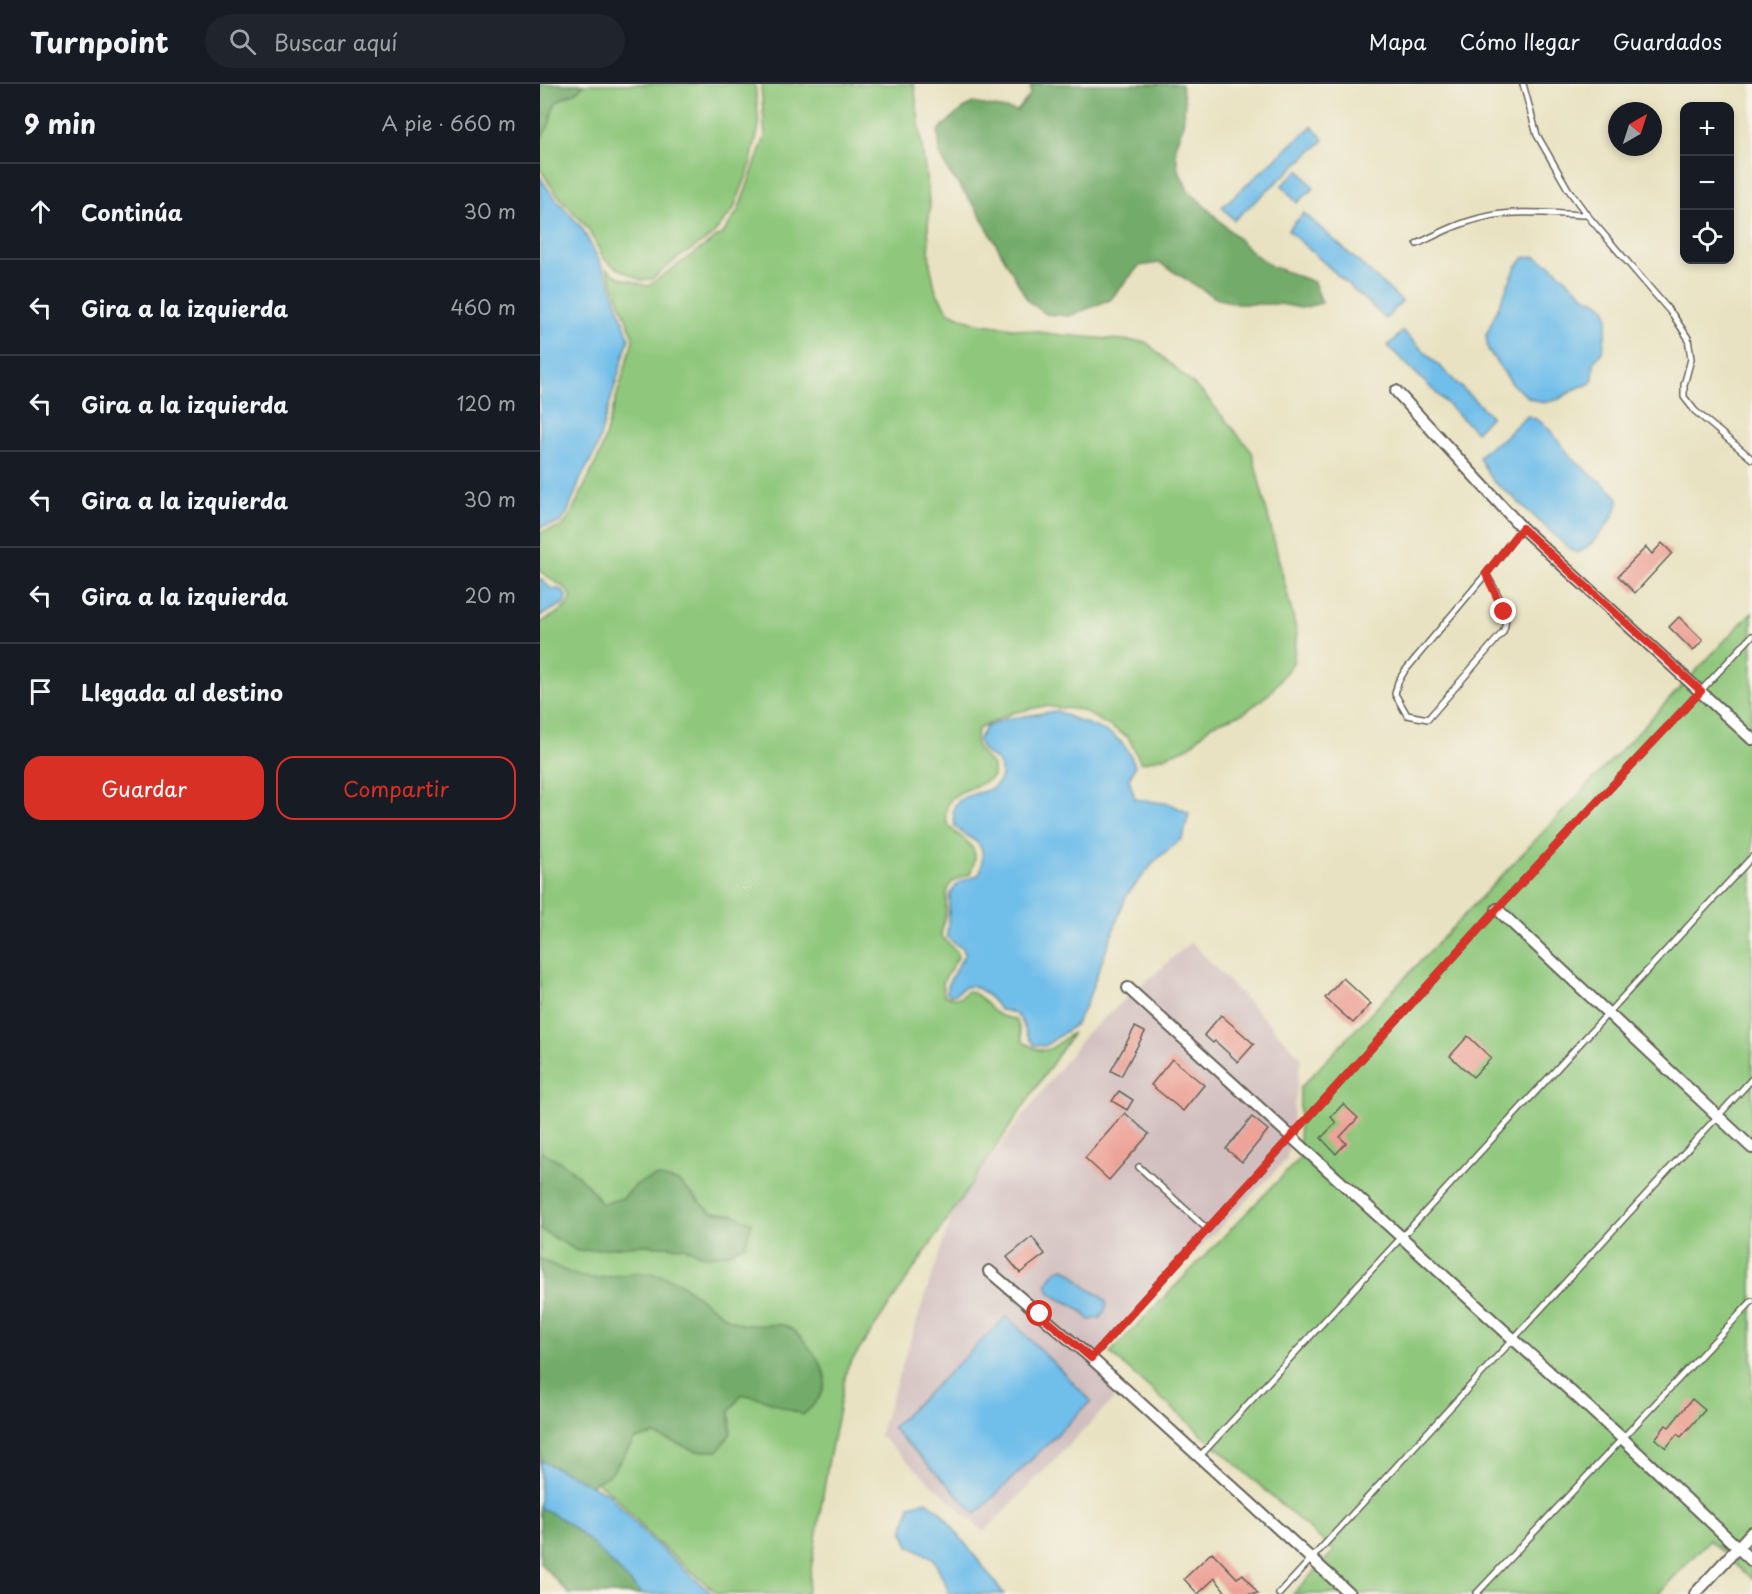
<!DOCTYPE html>
<html lang="es">
<head>
<meta charset="utf-8">
<style>
  body { margin:0; font-family:"Playpen Sans",sans-serif; background:#20242c; color:#f1f3f6 }
  .controls { position:absolute; right:18px; top:18px; display:grid; overflow:hidden; border-radius:12px; box-shadow:0 3px 9px #0003 }
  .controls button { width:54px; height:54px; display:grid; place-items:center; padding:0; border:0; border-bottom:2px solid #363941; background:#171b24; color:#f1f3f6; font:30px sans-serif }
  .compass { position:absolute; left:1068px; top:18px; width:54px; height:54px; border-radius:50%; background:#171b24; box-shadow:0 3px 9px #0003; rotate:39deg }
  .stop { position:absolute; width:18px; height:18px; margin:-14px; border:4px solid #d93025; border-radius:50%; background:#fff }
  .stop.end { background:#d93025; border-color:#fff; box-shadow:0 2px 6px #0008 }
  .list { margin:0; padding:0; list-style:none }
  h2 { display:flex; justify-content:space-between; align-items:center; height:78px; margin:0; padding:0 24px; font-size:26px }
  h2 small { font-size:20px; font-weight:400; color:#9ea1a6 }
  .list li { display:grid; grid-template-columns:39px 1fr auto; gap:18px; align-items:center; box-sizing:border-box; height:96px; padding:0 24px; border-top:2px solid #363941 }
  .list b { display:block; font-size:22px; white-space:nowrap }
  .list em { font-size:20px; font-style:normal; color:#9ea1a6 }
  .actions { display:flex; gap:12px; padding:18px 24px }
  .actions a { flex:1; padding:14px 0; border:2px solid #d93025; border-radius:18px; text-align:center; font-size:21px; color:#d93025 }
  .actions .main { background:#d93025; color:#fff }
  .icon { flex:none; width:33px; height:33px; fill:none; stroke:currentColor; stroke-width:2; stroke-linecap:round; stroke-linejoin:round }
  .map { position:relative; flex:none; width:1212px; height:1510px; overflow:hidden }
  header { display:flex; align-items:center; gap:36px; box-sizing:border-box; height:84px; padding:0 30px; background:#171b24; border-bottom:2px solid #363941 }
  header strong { font-size:28px }
  nav { display:flex; gap:33px; margin-inline-start:auto; font-size:21px }
  .search { width:420px; height:54px; background:#20242c; display:flex; align-items:center; gap:15px; box-sizing:border-box; padding:0 21px; border-radius:33px; color:#9ea1a6; font-size:22px }
  main { display:flex }
  aside { flex:1; background:#171b24 }
  .map>svg:first-child { display:block }
  .industrial { fill:#d1bfbf }
  .green { fill:#8fc77b; stroke:#56724c; stroke-width:1.5 }
  .forest { fill:#73ac6b; stroke:#486444; stroke-width:1.5 }
  .water { fill:#6fbeea; stroke:#466d83; stroke-width:1.5 }
  .building { fill:#eda398 }
  .lines { fill:none; stroke-linecap:round; stroke-linejoin:round }
  .lane-casing { stroke:#646156; stroke-width:8 }
  .street-casing { stroke:#646156; stroke-width:14 }
  .lane { stroke:#fff; stroke-width:5 }
  .street { stroke:#fff; stroke-width:10 }
  .route { stroke:#d93025; stroke-width:8 }
</style>
</head>
<body>
<header>
<strong>Turnpoint</strong>
<div class="search"><svg class="icon" aria-label="search" viewBox="0 0 24 24"><circle cx="10" cy="10" r="6"/><path d="M15 15l6 6"/></svg>Buscar aquí</div>
<nav><a>Mapa</a><a>Cómo llegar</a><a>Guardados</a></nav>
</header>
<main>
<aside>
<h2>9 min<small>A pie · 660 m</small></h2>
<ul class="list">
<li><svg class="icon" aria-label="ahead" viewBox="0 0 24 24"><path d="M12 20V5M6 11l6-6 6 6"/></svg><div><b>Continúa</b></div><em>30 m</em></li>
<li><svg class="icon" aria-label="left" viewBox="0 0 24 24"><path d="M17 20v-9H6M10 6l-5 5 5 5"/></svg><div><b>Gira a la izquierda</b></div><em>460 m</em></li>
<li><svg class="icon" aria-label="left" viewBox="0 0 24 24"><path d="M17 20v-9H6M10 6l-5 5 5 5"/></svg><div><b>Gira a la izquierda</b></div><em>120 m</em></li>
<li><svg class="icon" aria-label="left" viewBox="0 0 24 24"><path d="M17 20v-9H6M10 6l-5 5 5 5"/></svg><div><b>Gira a la izquierda</b></div><em>30 m</em></li>
<li><svg class="icon" aria-label="left" viewBox="0 0 24 24"><path d="M17 20v-9H6M10 6l-5 5 5 5"/></svg><div><b>Gira a la izquierda</b></div><em>20 m</em></li>
<li><svg class="icon" aria-label="arrive" viewBox="0 0 24 24"><path d="M6 21V4h12l-3 4 3 4H6"/></svg><div><b>Llegada al destino</b></div></li>
</ul>
<div class="actions"><a class="main">Guardar</a><a>Compartir</a></div>
</aside>
<div class="map">
<svg width="1212" height="1510" viewBox="0 0 1212 1510">
  <rect width="100%" height="100%" fill="#f7f3e8"/>
  <filter id="ink" filterUnits="userSpaceOnUse"><feTurbulence type="fractalNoise" baseFrequency=".0167" numOctaves="2"/><feDisplacementMap in="SourceGraphic" scale="12" xChannelSelector="R" yChannelSelector="G"/><feConvolveMatrix kernelMatrix="1 2 1 2 8 2 1 2 1" color-interpolation-filters="sRGB"/></filter>
  <filter id="wash" filterUnits="userSpaceOnUse"><feTurbulence type="fractalNoise" baseFrequency=".008" numOctaves="4" result="noise"/><feDisplacementMap in="SourceGraphic" scale="24" xChannelSelector="R" yChannelSelector="G"/><feGaussianBlur stdDeviation="1.35" result="paint"/><feColorMatrix in="noise" values="0 0 0 0 0 0 0 0 0 0 0 0 0 0 0 0 0 1.4 0 .05"/><feComposite in="paint" operator="in"/></filter>
  <g filter="url(#wash)">
    <rect width="100%" height="100%" fill="#e9e2c2"/>
    <path class="industrial" d="M 651,858 L 761,973 L 747,1075 L 557,1269 L 574,1315 L 444,1448 L 339,1351 L 416,1119 L 547,949 Z"/>
    <path class="green" d="M 0,0 L 215,0 L 219,42 L 209,86 L 193,126 L 172,152 L 138,174 L 112,195 L 101,196 L 77,184 L 65,176 L 46,142 L 15,108 L 0,85 Z
      M 221,0 L 374,0 L 390,124 L 388,142 L 390,181 L 396,208 L 409,228 L 436,239 L 521,251 L 606,258 L 664,310 L 712,368 L 757,549 L 753,579 L 730,609 L 704,629 L 671,641 L 649,663 L 623,673 L 601,679 L 588,653 L 542,626 L 504,622 L 472,629 L 438,645 C 431,664 441,668 453,682 L 453,692 C 441,705 413,704 407,722 C 398,750 433,751 435,772 C 435,777 432,785 430,790 C 408,797 406,801 406,824 C 406,833 402,842 401,852 L 416,867 L 418,873 C 412,886 398,896 404,911 L 412,914 L 420,914 L 428,907 C 443,910 446,924 459,931 C 464,934 471,933 477,937 L 483,958 C 511,975 509,963 533,949 L 307,1284 L 288,1380 L 267,1510 L 178,1510 L 112,1454 L 75,1412 L 59,1400 L 0,1372 L 0,539 C 13,531 25,528 32,513 L 26,505 L 0,487 L 0,448 L 22,443 L 30,432 L 60,370 L 93,256 L 92,249 L 67,185 L 79,193 L 108,202 L 184,148 L 198,127 L 225,53 Z
      M 1212,528 L 1212,1495 L 1169,1456 L 1118,1510 L 753,1510 L 794,1467 L 570,1269 L 759,1075 L 760,1004 Z"/>
    <path class="forest" d="M 0,0 L 44,0 C 35,13 24,10 16,19 C 11,26 12,31 10,38 C 9,44 4,50 0,55 Z
      M 491,0 L 641,0 L 645,18 L 643,42 L 635,62 L 638,85 L 648,106 L 713,169 L 731,182 L 774,198 L 782,219 L 761,224 L 740,220 L 697,220 L 676,214 L 620,179 L 599,182 L 570,216 L 529,232 L 506,230 L 488,217 L 436,124 L 409,88 L 400,70 L 398,47 L 414,32 L 432,19 L 477,27 L 490,11 Z
      M 0,1068 C 27,1077 46,1097 62,1120 L 83,1114 L 97,1100 L 117,1092 L 139,1098 L 171,1128 L 192,1130 L 212,1139 L 205,1161 L 185,1170 L 164,1172 L 144,1163 L 100,1161 L 37,1167 L 0,1145 Z
      M 0,1175 C 16,1182 33,1193 51,1194 C 73,1195 93,1186 115,1190 C 148,1196 168,1227 198,1239 C 211,1244 229,1239 243,1241 C 257,1244 284,1279 285,1293 C 286,1310 274,1321 263,1331 L 223,1315 L 202,1310 L 190,1327 L 191,1349 L 178,1367 L 156,1367 L 115,1351 L 95,1355 L 71,1390 L 51,1401 L 0,1393 Z
      M 0,1421 L 22,1434 L 114,1510 L 29,1510 L 0,1479 Z"/>
    <path class="water" d="M 772,42 L 784,56 L 694,136 L 682,123 Z
      M 759,86 L 774,104 L 757,119 L 742,101 Z
      M 0,93 L 10,108 L 42,144 L 69,196 L 89,254 L 56,366 L 41,394 L 27,430 L 20,439 L 0,443 Z
      M 764,129 L 862,217 L 846,235 L 748,146 Z
      M 994,172 L 1011,181 L 1046,213 L 1060,219 L 1066,225 L 1068,236 L 1062,268 L 1054,278 L 1053,296 L 1049,300 L 1037,304 L 1019,315 L 1003,319 L 989,314 L 973,301 L 948,266 L 946,251 L 976,183 L 984,174 Z
      M 863,247 L 951,332 L 936,348 L 848,262 Z
      M 988,332 C 1011,339 1019,361 1035,377 C 1049,390 1066,400 1078,414 C 1079,431 1052,464 1036,469 L 1023,459 L 974,414 L 953,397 L 939,374 C 943,365 954,361 962,355 C 971,348 977,339 988,332 Z
      M 0,494 L 10,504 L 22,506 L 26,511 L 25,519 L 0,532 Z
      M 517,627 C 550,646 580,640 595,682 L 589,695 L 595,715 L 630,720 L 649,729 L 643,753 L 615,777 L 586,812 L 547,918 L 536,940 L 505,962 L 494,961 C 478,943 489,929 460,926 C 452,916 438,896 423,904 C 417,908 418,911 410,911 L 406,908 L 410,896 L 425,870 L 422,863 L 417,861 L 407,853 L 410,810 L 418,799 L 440,790 C 448,754 437,762 415,743 C 415,737 412,729 414,724 C 421,703 465,715 461,685 C 459,673 447,673 442,665 C 440,662 440,659 438,656 L 446,643 L 466,635 Z
      M 525,1184 C 536,1191 538,1197 546,1203 C 559,1213 576,1214 560,1234 L 550,1236 C 544,1230 539,1224 531,1220 C 521,1215 501,1210 510,1195 C 514,1188 517,1185 525,1184 Z
      M 467,1232 L 551,1317 L 436,1430 L 352,1344 Z
      M 0,1376 L 69,1410 L 109,1454 L 172,1510 L 102,1510 C 74,1484 37,1437 0,1424 Z
      M 387,1417 L 400,1427 L 464,1510 L 410,1510 L 393,1474 L 369,1462 L 363,1447 L 370,1421 Z"/>
    <g id="blocks">
      <path class="building" d="M 1122,459 L 1132,469 L 1095,509 L 1078,492 L 1106,463 L 1112,470 Z
        M 1139,533 L 1163,556 L 1153,567 L 1129,543 Z
        M 803,894 L 831,920 L 813,939 L 785,914 Z
        M 681,931 L 714,960 L 698,978 L 675,957 L 673,959 L 664,951 Z
        M 595,943 L 605,948 L 581,992 L 571,987 Z
        M 928,952 L 951,974 L 933,993 L 910,972 Z
        M 632,975 L 664,1001 L 643,1027 L 611,1001 Z
        M 579,1007 L 593,1016 L 587,1026 L 572,1017 Z
        M 803,1020 L 818,1034 L 800,1053 L 806,1059 L 796,1070 L 781,1054 L 796,1039 L 791,1033 Z
        M 585,1029 L 609,1050 L 569,1096 L 545,1074 Z
        M 712,1033 L 728,1046 L 702,1078 L 686,1065 Z
        M 492,1153 L 505,1170 L 480,1189 L 467,1173 Z
        M 1152,1315 L 1165,1326 L 1141,1353 L 1137,1350 L 1126,1364 L 1115,1355 L 1126,1341 L 1129,1343 Z
        M 672,1468 L 697,1494 L 703,1490 L 718,1510 L 687,1510 L 675,1494 L 658,1510 L 644,1495 Z"/>
    </g>
  </g>
  <g filter="url(#ink)">
    <use href="#blocks" fill-opacity="0" stroke="#646156" stroke-width="1.5"/>
    <g class="lines">
      <g class="lane-casing">
        <path id="lane" d="M 983,0 L 997,51 L 1028,105 L 1047,131 L 1133,231 L 1148,254 L 1151,275 L 1144,301 L 1144,313 L 1155,327 L 1212,375
          M 877,160 C 898,150 919,139 941,134 C 975,125 1013,130 1047,131
          M 946,490 C 955,506 972,529 963,548 L 888,635 L 867,631 L 855,610 L 858,598 L 864,588 L 946,490 L 982,444
          M 599,1083 L 667,1145
          M 551,1274 L 957,825 L 1212,552
          M 659,1373 L 1212,773
          M 739,1510 L 1212,995
          M 936,1510 L 1212,1217"/>
      </g>
      <g class="street-casing">
        <path id="street" d="M 856,307 L 982,444 L 1212,655
          M 957,825 L 1212,1064
          M 588,904 L 1082,1354 L 1212,1477
          M 449,1187 L 551,1274 L 810,1510
          M 1155,1510 L 1212,1448"/>
      </g>
      <use href="#lane" class="lane"/>
      <use href="#street" class="street"/>
    </g>
  </g>
  <g class="lines" filter="url(#ink)">
    <path class="route" d="M 500,1230 L 551,1274 L 957,825 L 1161,607 L 982,444 L 946,490 L 964,528"/>
  </g>
</svg>
<div class="controls">
<button>+</button>
<button>−</button>
<button><svg class="icon" aria-label="locate" viewBox="0 0 24 24"><circle cx="12" cy="12" r="6"/><path d="M12 2v4M12 18v4M2 12h4M18 12h4"/></svg></button>
</div>
<svg class="compass" viewBox="-18 -18 36 36"><path d="M0-13l5 13h-10z" fill="#e53935"/><path d="M0 13l5-13h-10z" fill="#9ea1a6"/></svg>
<div class="stop" style="left:500px;top:1230px"></div>
<div class="stop end" style="left:964px;top:528px"></div>
</div>
</main>
</body>
</html>
